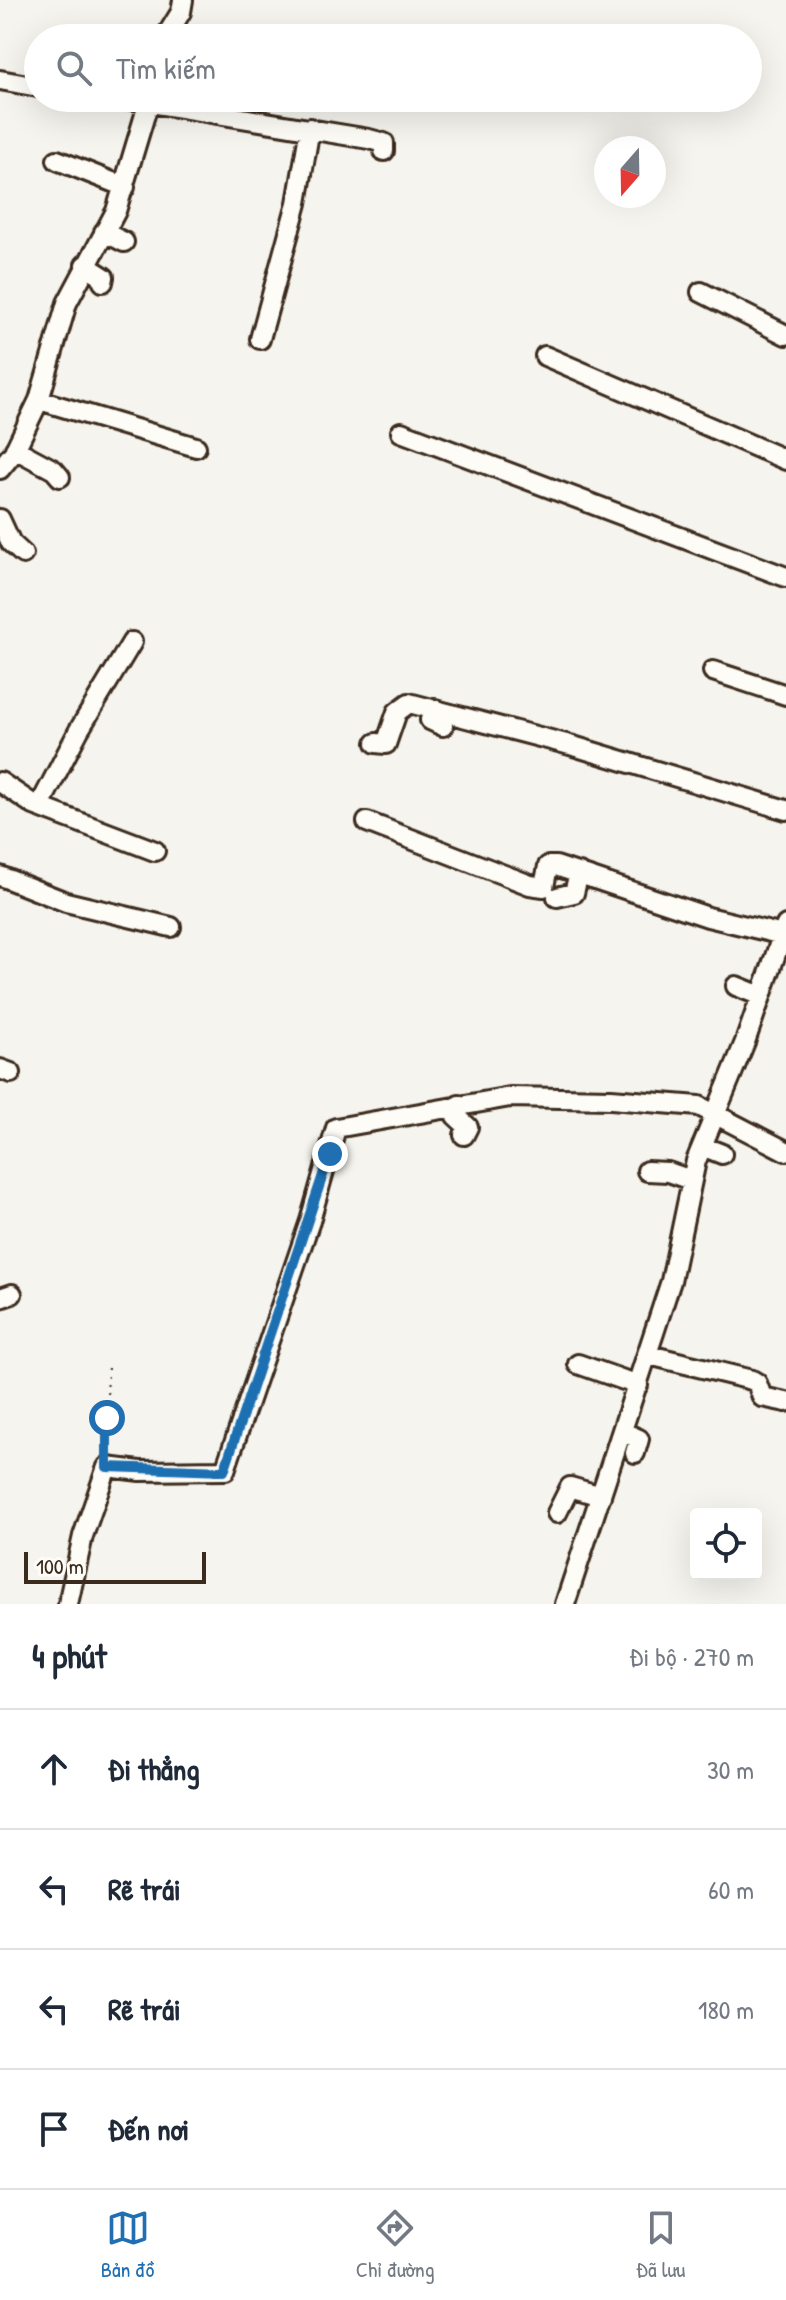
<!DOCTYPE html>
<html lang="vi">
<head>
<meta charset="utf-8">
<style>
  body { margin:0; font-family:"Patrick Hand",sans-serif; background:#f2f2f3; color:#1f2937 }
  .controls { position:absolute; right:24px; bottom:24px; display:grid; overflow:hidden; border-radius:8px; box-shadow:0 8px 32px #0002 }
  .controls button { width:72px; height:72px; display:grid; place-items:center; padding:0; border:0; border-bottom:2px solid #e0e1e3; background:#fff; color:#1f2937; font:40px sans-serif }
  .compass { position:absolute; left:594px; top:136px; width:72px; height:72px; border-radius:50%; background:#fff; box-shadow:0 8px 32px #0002; rotate:200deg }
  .scale { position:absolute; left:24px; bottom:20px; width:182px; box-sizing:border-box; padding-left:8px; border:4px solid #3b2a1e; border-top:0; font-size:22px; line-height:28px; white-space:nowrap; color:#3b2a1e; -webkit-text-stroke:6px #fdfcf7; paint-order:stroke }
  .stop { position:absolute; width:24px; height:24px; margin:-18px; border:6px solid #1f6fb2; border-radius:50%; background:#fff }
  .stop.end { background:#1f6fb2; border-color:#fff; box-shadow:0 2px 8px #0008 }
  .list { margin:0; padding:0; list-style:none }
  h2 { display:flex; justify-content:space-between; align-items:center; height:104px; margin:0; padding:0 32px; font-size:34px }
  h2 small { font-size:26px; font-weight:400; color:#747a83 }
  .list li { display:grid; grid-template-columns:52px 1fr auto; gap:24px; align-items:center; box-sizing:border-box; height:120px; padding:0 32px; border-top:2px solid #e0e1e3 }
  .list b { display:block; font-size:30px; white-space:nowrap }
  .list em { font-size:26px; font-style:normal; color:#747a83 }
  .icon { flex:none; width:44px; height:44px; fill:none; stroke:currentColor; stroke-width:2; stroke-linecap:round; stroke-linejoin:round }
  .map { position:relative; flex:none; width:786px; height:1604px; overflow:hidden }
  .search { position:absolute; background:#fff; box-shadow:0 8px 32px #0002; left:24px; right:24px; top:24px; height:88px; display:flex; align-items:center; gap:20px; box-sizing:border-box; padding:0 28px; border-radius:44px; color:#747a83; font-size:30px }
  .sheet { height:584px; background:#fff }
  nav { display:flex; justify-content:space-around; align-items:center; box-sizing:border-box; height:112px; border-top:2px solid #e0e1e3; background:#fff; font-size:22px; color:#747a83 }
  nav a { display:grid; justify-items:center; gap:4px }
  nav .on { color:#1f6fb2 }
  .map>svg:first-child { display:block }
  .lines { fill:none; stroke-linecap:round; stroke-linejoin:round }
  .minor-casing { stroke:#3b2a1e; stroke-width:24 }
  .path { stroke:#3b2a1e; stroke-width:2; stroke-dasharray:2 6; stroke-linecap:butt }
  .minor { stroke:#fdfcf7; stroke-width:18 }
  .route { stroke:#1f6fb2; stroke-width:10 }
</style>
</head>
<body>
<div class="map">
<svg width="786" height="1604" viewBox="0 0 786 1604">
  <rect width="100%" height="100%" fill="#f5f4ee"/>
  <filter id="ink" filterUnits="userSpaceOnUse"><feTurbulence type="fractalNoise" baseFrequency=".0125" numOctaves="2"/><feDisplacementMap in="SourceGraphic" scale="16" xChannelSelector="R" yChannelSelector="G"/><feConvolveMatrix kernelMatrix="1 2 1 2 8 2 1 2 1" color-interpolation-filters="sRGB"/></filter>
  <g filter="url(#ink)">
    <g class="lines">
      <g class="minor-casing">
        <path id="minor" d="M 165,38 L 181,12 L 183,0
          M 0,80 L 38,87
          M 121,98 L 369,139 L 384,143 L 384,151
          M 57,160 L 125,187
          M 104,232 L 124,242
          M 85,265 L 104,277 L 103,282
          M 701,292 L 786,335
          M 260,339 L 297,203 L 310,128
          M 545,356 L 786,460
          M 39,400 L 196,447
          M 401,432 L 786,577
          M 15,449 L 54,470 L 60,477
          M 0,469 L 14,452 L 39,400 L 67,303 L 116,211 L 150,98
          M 0,519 L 11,543 L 23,554
          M 713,671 L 786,695
          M 435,709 L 430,720 L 443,726
          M 376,743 L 386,744 L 397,712 L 409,703 L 570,745 L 786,810
          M 0,782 L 34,805 L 155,851
          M 39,807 L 79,730 L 132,642
          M 367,822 L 530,885 L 544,887 L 548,866 L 556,866 L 708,917 L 783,935
          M 0,876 L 66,902 L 171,927
          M 557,897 L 574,893 L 579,873
          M 736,986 L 761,996
          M 0,1069 L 11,1073
          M 459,1105 L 456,1116 L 468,1127 L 464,1135
          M 702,1146 L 722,1154
          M 647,1171 L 668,1172 L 691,1180
          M 0,1298 L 12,1294
          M 649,1355 L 752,1380 L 757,1383 L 762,1397 L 786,1402
          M 578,1364 L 638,1385
          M 623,1432 L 639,1439 L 635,1453
          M 557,1513 L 570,1487 L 601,1496
          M 68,1604 L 83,1536 L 107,1467 L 140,1471 L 225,1470 L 310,1221 L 336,1128 L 510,1097 L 611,1099 L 699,1106 L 786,1151
          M 565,1604 L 671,1281 L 696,1161 L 745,1042 L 786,925"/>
      </g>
      <path class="path" d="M 106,1450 L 108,1366"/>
      <use href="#minor" class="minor"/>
    </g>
  </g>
  <g class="lines" filter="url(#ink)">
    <path class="route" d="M 107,1418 L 107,1467 L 224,1471 L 330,1154"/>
  </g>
</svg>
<div class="controls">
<button><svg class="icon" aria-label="locate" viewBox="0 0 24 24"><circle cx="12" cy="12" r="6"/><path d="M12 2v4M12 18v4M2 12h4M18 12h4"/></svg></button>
</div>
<svg class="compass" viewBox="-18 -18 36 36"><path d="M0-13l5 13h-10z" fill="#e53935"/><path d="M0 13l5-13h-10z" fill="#747a83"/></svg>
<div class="scale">100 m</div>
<div class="stop" style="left:107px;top:1418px"></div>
<div class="stop end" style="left:330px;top:1154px"></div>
<div class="search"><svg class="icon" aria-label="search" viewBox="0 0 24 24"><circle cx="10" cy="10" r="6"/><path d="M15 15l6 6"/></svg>Tìm kiếm</div>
</div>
<section class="sheet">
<h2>4 phút<small>Đi bộ · 270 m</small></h2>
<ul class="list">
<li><svg class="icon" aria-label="ahead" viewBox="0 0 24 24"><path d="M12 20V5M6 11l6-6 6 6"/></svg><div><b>Đi thẳng</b></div><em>30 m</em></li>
<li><svg class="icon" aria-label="left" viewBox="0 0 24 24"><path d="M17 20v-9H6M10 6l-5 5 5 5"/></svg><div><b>Rẽ trái</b></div><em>60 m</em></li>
<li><svg class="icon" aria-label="left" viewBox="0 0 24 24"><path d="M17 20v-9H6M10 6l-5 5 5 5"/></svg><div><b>Rẽ trái</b></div><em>180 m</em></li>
<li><svg class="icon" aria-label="arrive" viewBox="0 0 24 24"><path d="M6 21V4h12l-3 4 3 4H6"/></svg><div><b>Đến nơi</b></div></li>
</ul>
</section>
<nav>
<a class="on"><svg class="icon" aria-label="map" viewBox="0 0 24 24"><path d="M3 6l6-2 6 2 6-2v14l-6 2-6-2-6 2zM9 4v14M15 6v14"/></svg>Bản đồ</a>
<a><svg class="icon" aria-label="directions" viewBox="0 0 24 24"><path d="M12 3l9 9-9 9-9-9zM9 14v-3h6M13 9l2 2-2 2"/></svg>Chỉ đường</a>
<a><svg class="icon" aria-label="saved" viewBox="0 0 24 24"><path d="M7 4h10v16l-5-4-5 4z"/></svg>Đã lưu</a>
</nav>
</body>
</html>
